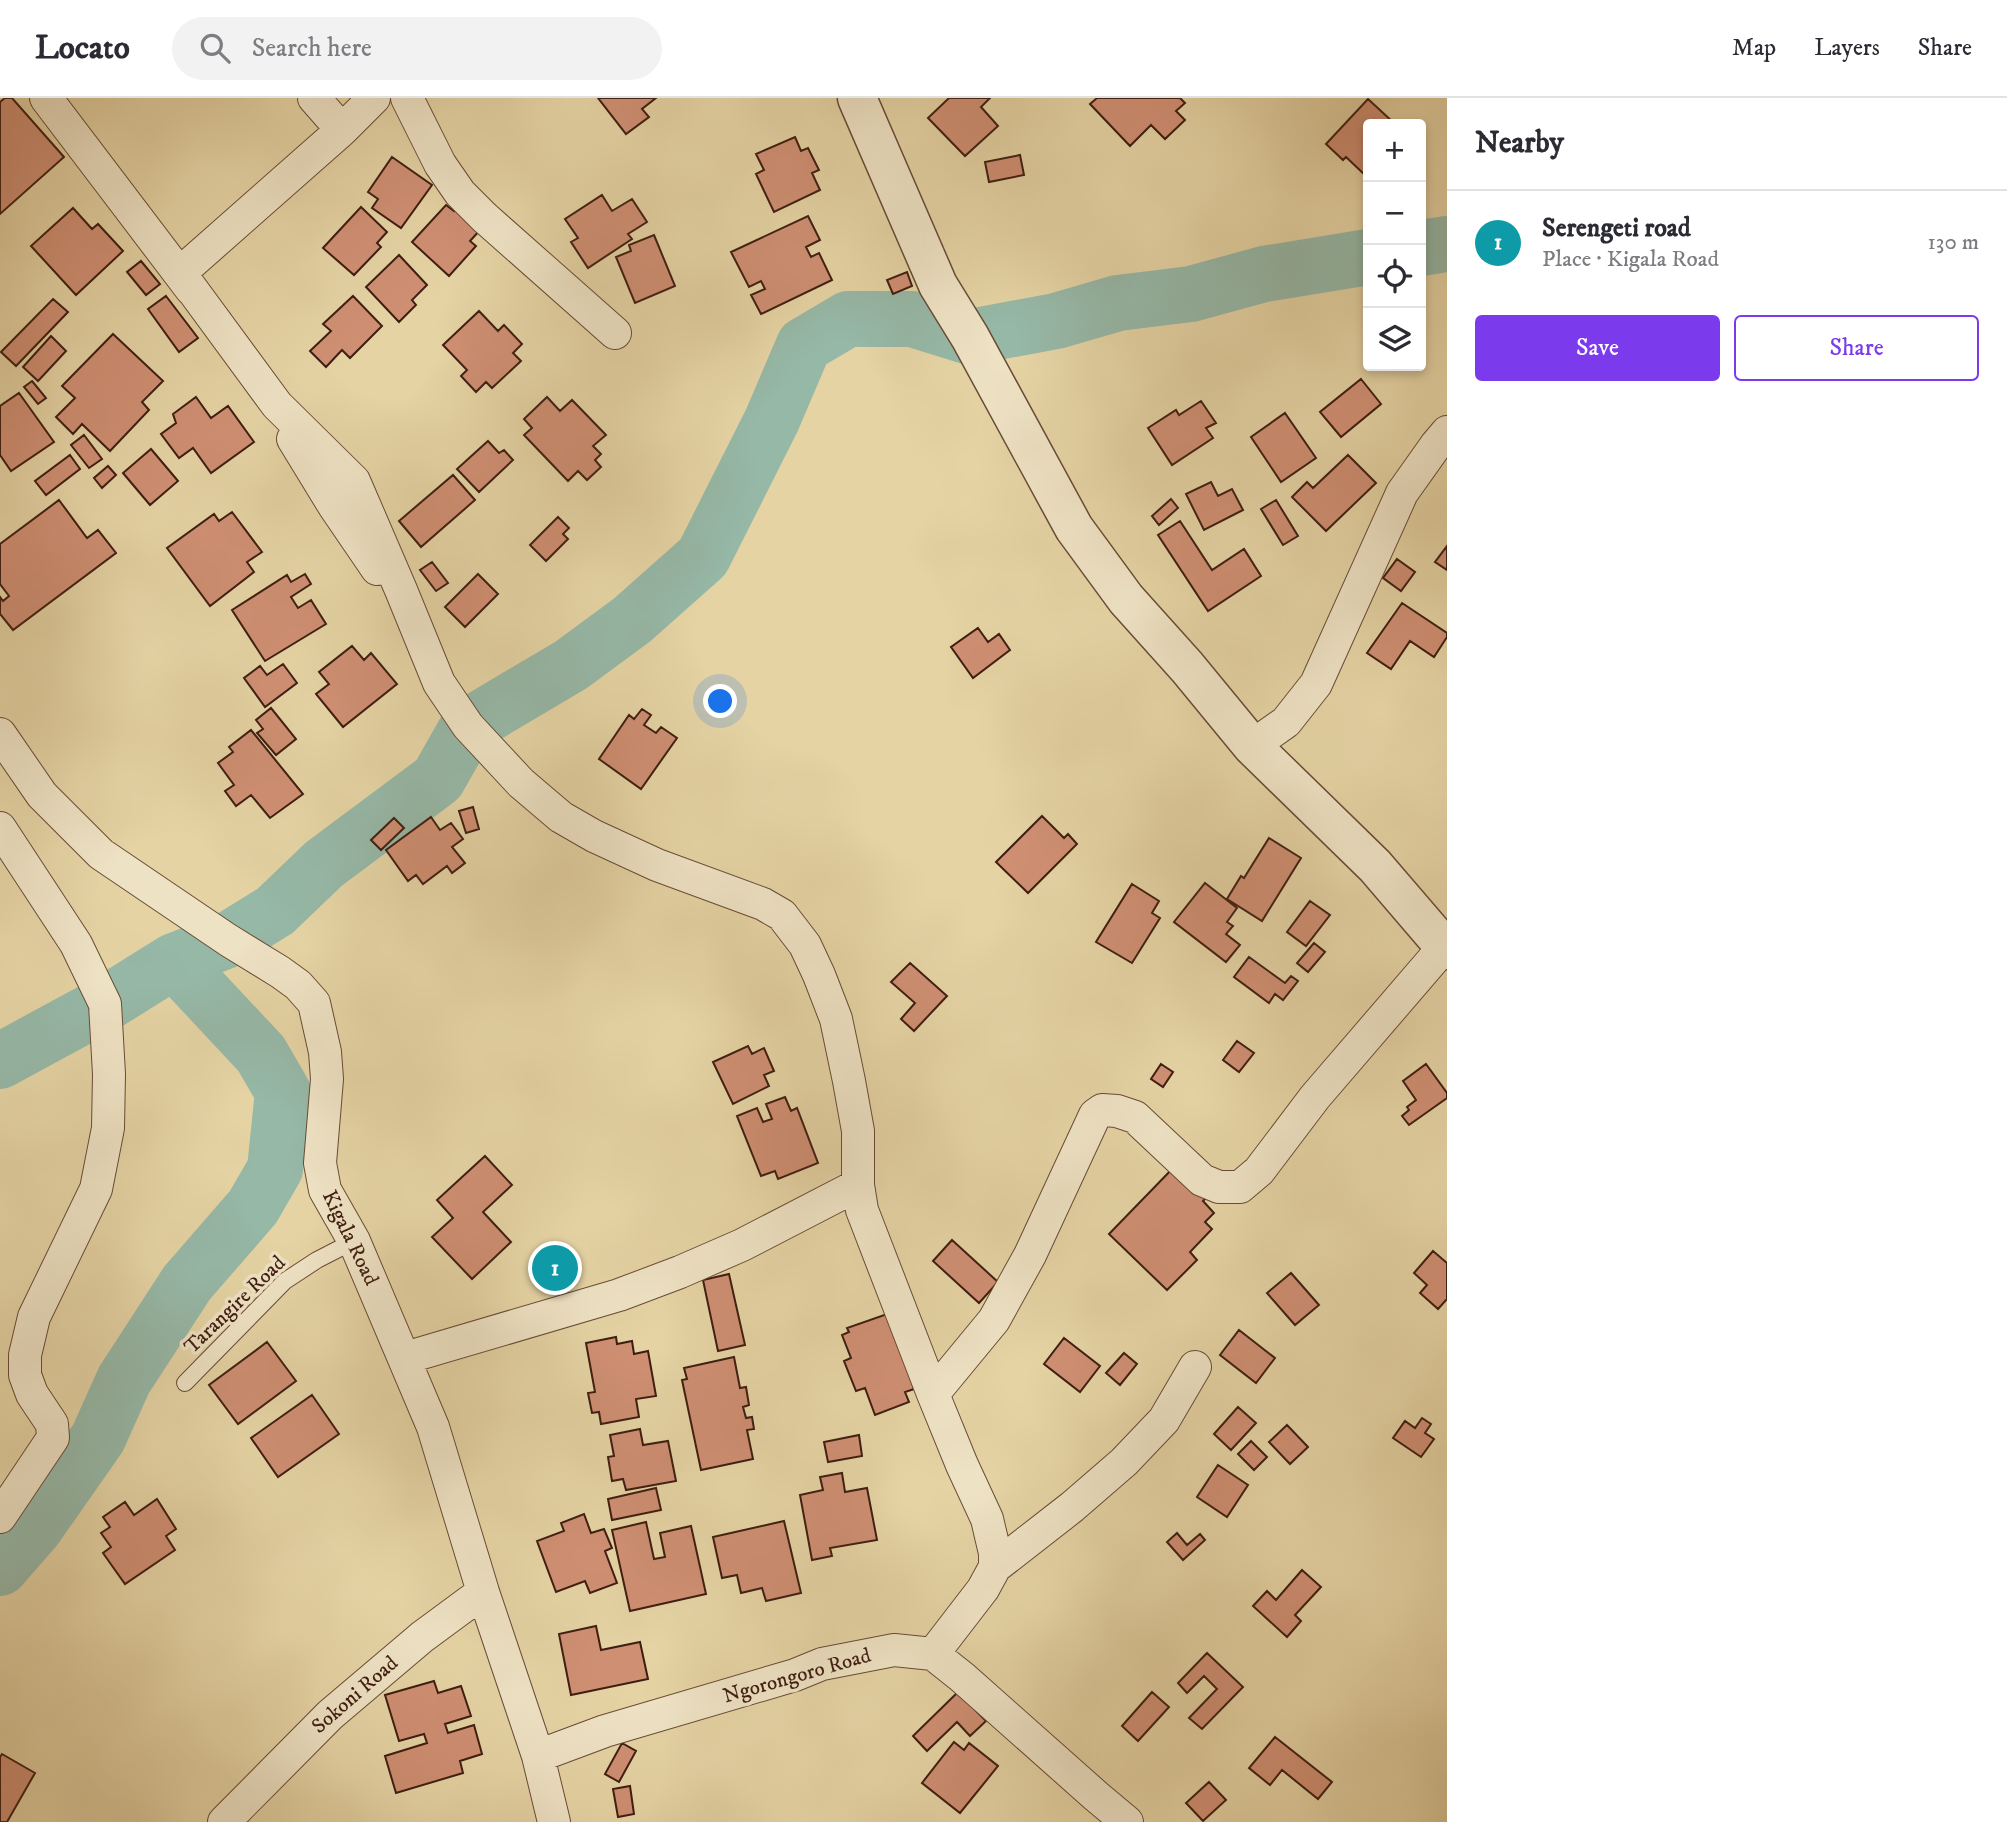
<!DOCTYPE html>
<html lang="en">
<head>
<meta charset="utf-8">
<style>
  body { margin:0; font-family:"IM FELL DW Pica",serif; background:#f2f2f3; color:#2b2b33 }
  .controls { position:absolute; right:21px; top:21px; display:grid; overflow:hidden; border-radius:7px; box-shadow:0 4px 10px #0003 }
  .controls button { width:63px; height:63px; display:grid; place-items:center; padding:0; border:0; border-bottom:2px solid #e1e1e2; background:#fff; color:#2b2b33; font:35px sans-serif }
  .you { position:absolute; left:721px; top:604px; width:24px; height:24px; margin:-18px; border:5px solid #fff; border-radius:50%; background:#1a73e8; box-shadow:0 0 0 10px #1a73e833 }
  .badge { display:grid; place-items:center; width:46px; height:46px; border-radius:50%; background:#7c3aed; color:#fff; font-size:23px; font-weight:700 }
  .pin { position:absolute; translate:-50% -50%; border:4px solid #fff; box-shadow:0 2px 7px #0006 }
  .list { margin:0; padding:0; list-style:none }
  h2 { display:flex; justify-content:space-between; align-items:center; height:91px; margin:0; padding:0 28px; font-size:30px }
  h2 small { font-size:23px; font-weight:400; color:#7c7c81 }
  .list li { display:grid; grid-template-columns:46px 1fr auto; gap:21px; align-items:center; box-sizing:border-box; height:105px; padding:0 28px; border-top:2px solid #e1e1e2 }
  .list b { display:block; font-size:26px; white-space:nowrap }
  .list p { margin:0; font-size:23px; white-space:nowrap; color:#7c7c81 }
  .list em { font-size:23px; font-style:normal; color:#7c7c81 }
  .actions { display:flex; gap:14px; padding:21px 28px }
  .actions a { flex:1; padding:16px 0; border:2px solid #7c3aed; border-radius:7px; text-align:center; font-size:24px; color:#7c3aed }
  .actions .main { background:#7c3aed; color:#fff }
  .icon { flex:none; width:38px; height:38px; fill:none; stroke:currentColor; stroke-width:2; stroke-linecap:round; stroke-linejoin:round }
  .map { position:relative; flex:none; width:1447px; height:1724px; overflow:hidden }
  header { display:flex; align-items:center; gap:42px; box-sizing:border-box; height:98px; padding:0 35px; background:#fff; border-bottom:2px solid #e1e1e2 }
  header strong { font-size:33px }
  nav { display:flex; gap:38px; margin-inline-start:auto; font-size:24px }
  .search { width:490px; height:63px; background:#f2f2f3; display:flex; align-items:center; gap:18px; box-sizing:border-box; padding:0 24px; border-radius:38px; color:#7c7c81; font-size:26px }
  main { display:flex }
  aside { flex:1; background:#fff }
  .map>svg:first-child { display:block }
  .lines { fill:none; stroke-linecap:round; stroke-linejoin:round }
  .river { stroke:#96b8a7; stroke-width:56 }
  .building { fill:#cf8f73; stroke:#3f1e11; stroke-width:2 }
  .service-casing { stroke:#684b36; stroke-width:18 }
  .minor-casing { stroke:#684b36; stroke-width:34 }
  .tertiary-casing { stroke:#684b36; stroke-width:41 }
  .service { stroke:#eee2c4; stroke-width:16 }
  .minor { stroke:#eee2c4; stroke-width:32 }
  .tertiary { stroke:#eee2c4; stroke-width:38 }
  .labels { text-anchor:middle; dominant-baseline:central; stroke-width:7; stroke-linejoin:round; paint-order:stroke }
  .street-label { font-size:21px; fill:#3f1e11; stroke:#eee2c4 }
</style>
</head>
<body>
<header>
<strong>Locato</strong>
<div class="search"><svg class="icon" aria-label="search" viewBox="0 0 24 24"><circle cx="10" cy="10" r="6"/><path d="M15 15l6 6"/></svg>Search here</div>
<nav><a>Map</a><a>Layers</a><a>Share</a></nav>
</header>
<main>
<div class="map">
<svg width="1447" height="1724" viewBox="0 0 1447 1724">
  <rect width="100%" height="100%" fill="#e5d3a4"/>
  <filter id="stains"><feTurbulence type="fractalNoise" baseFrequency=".00286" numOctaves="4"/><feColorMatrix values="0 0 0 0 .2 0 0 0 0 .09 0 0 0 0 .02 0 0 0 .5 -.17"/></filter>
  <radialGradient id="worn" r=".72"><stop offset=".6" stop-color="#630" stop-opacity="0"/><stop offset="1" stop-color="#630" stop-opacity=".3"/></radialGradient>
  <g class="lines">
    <path class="river" d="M 1421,150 L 1447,146
      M 0,963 L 105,906 L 174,863
      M 0,1470 L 35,1430 L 98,1340 L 124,1282 L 187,1185 L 253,1109 L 275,1071 L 283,994 L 261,956 L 174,863 L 228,842 L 275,813 L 324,766 L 438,681 L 468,628 L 571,567 L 632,522 L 703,459 L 772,322 L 804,247 L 848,221 L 912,221 L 970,239 L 1056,223 L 1118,205 L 1191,196 L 1264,176 L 1368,159"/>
  </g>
  <path class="building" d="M 5,0 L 12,0 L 64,59 L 0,116 L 0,4 Z
    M 598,0 L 656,0 L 642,11 L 649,19 L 626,36 Z
    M 949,0 L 990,0 L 981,9 L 998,28 L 965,58 L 928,20 Z
    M 1097,0 L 1180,0 L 1185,5 L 1176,13 L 1185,22 L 1165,41 L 1151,27 L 1130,48 L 1090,6 Z
    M 1368,1 L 1394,25 L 1368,26 L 1368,80 L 1346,59 L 1343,62 L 1326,46 Z
    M 795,39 L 801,53 L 808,50 L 819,72 L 812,75 L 820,92 L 774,114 L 756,76 L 764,72 L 756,56 Z
    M 1020,57 L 1024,77 L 989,84 L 985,64 Z
    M 392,59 L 432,87 L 401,130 L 372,110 L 378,101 L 368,94 Z
    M 602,97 L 612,113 L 632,101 L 647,124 L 628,136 L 632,141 L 588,170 L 571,144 L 578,140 L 565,121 Z
    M 446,107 L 454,113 L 456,110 L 481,131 L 470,143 L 476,148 L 449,178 L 412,144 Z
    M 361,109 L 387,134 L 377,145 L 381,149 L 354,177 L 323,150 Z
    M 73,110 L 92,131 L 98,126 L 123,153 L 76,197 L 31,148 Z
    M 808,118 L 820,142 L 806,149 L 811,159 L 819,155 L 832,182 L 761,216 L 751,197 L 765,191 L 761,183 L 749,189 L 731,154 Z
    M 654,137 L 675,188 L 635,205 L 616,159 L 631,153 L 629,147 Z
    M 399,157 L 427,187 L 412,202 L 416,207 L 399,224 L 366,189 Z
    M 141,163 L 160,186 L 146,197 L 127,174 Z
    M 907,174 L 912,188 L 893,196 L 887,182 Z
    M 166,198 L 198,240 L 179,254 L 148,211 Z
    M 353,198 L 382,228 L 350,260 L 342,252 L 326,269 L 310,253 L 331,233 L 323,226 Z
    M 53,201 L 68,214 L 16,268 L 1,254 Z
    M 479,213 L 498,233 L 504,227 L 522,246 L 513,255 L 521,263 L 492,290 L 486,284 L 476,294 L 461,278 L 467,272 L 443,247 Z
    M 113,236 L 163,283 L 142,304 L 149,312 L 110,353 L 82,326 L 73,336 L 56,319 L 75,300 L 62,288 Z
    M 51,238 L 66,253 L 38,283 L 23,269 Z
    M 1361,281 L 1381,306 L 1341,339 L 1320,314 Z
    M 32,283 L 46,300 L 38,306 L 24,289 Z
    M 19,295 L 54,344 L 11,373 L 0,357 L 0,308 Z
    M 196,299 L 211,320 L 228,308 L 254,344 L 211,375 L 193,350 L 179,360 L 161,336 L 176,325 L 173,316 Z
    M 547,299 L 560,313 L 572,302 L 606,337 L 593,348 L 601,356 L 595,362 L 601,369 L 587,382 L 578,373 L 568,383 L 524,337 L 532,330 L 524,321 Z
    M 1201,303 L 1216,325 L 1206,330 L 1213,340 L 1172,367 L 1148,330 L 1176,312 L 1179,317 Z
    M 1285,315 L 1316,360 L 1281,384 L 1251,339 Z
    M 84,337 L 102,361 L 89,370 L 71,347 Z
    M 488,343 L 499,355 L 504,352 L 513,362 L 479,394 L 457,371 Z
    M 151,351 L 178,383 L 150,407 L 123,375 Z
    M 70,357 L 80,371 L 46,397 L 35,383 Z
    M 1348,357 L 1376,385 L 1326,433 L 1292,399 L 1307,384 L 1313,390 Z
    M 108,368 L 116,377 L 102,390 L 94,380 Z
    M 453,377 L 475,402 L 421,449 L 399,423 Z
    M 1211,384 L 1218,398 L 1232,391 L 1243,412 L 1204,432 L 1186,396 Z
    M 1171,401 L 1178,410 L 1159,427 L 1152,418 Z
    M 59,402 L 87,440 L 98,432 L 116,455 L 13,532 L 0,516 L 0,499 L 3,503 L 9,498 L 0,486 L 0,446 Z
    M 1276,402 L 1298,438 L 1283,447 L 1261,411 Z
    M 232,414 L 262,454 L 247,464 L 254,474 L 210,508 L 167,450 L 214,416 L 219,423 Z
    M 558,419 L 569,430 L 563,436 L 568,441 L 546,463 L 530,447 Z
    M 1180,423 L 1212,472 L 1244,451 L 1261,478 L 1208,513 L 1158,437 Z
    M 1447,448 L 1447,472 L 1435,464 Z
    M 1397,461 L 1415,474 L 1401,493 L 1383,480 Z
    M 432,464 L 448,485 L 436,493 L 420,472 Z
    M 305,476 L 311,486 L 291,499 L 298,510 L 311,502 L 326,526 L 265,563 L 232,512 L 287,477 L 291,484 Z
    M 478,476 L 498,496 L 465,529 L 445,509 Z
    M 1402,505 L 1447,535 L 1447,539 L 1434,559 L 1410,543 L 1391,571 L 1367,555 Z
    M 978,530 L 988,544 L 999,536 L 1010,552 L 973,580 L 951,549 Z
    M 352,548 L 364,562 L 371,555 L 397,586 L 343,629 L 316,596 L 329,586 L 319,574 Z
    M 283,566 L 297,585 L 265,609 L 244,580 L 260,568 L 267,577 Z
    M 271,610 L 296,641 L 276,657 L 257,635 L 263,631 L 256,622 Z
    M 642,611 L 651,617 L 644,627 L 656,635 L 661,629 L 677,640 L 641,691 L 599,661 L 629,617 L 634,621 Z
    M 251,632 L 303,696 L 270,720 L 251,697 L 236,708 L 225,693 L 234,687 L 218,665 L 233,654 L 229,649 Z
    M 473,709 L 479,731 L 466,735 L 459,713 Z
    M 1042,718 L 1064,740 L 1068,736 L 1077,746 L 1028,795 L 996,764 Z
    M 431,719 L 440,732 L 451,725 L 463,741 L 452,749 L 465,765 L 452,775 L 447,768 L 423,786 L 416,777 L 408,783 L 386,752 Z
    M 394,720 L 404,730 L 381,752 L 371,742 Z
    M 1269,740 L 1301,760 L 1262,823 L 1227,801 L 1241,778 L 1244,780 Z
    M 1205,785 L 1237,810 L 1227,824 L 1233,828 L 1226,836 L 1240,847 L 1226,864 L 1174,824 Z
    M 1132,786 L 1159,803 L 1152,815 L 1160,820 L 1132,865 L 1096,844 Z
    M 1310,803 L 1330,817 L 1306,848 L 1287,834 Z
    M 1314,845 L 1325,854 L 1308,874 L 1297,865 Z
    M 1249,859 L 1285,885 L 1291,878 L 1298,883 L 1283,902 L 1275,896 L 1269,905 L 1234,879 Z
    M 910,865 L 947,898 L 914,933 L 901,921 L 915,905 L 891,884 Z
    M 1237,943 L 1254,955 L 1239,974 L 1223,962 Z
    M 748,948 L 752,956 L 764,950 L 774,973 L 764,977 L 769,988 L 733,1006 L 713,964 Z
    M 1161,966 L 1173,974 L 1163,989 L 1151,981 Z
    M 1426,966 L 1447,995 L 1447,1000 L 1409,1027 L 1402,1018 L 1409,1012 L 1407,1009 L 1416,1002 L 1403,983 Z
    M 785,999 L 791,1013 L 797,1010 L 818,1065 L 778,1081 L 775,1073 L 761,1078 L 737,1018 L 757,1010 L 763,1024 L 772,1021 L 766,1006 Z
    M 485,1058 L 512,1087 L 483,1114 L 511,1144 L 472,1181 L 432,1139 L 453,1120 L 437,1102 Z
    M 1176,1067 L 1208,1098 L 1203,1103 L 1214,1115 L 1205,1124 L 1212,1131 L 1190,1154 L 1197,1162 L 1167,1192 L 1109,1136 Z
    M 952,1142 L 998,1184 L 979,1205 L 933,1163 Z
    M 1433,1153 L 1447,1165 L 1447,1201 L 1438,1211 L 1420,1195 L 1427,1187 L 1414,1175 Z
    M 1291,1175 L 1319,1207 L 1295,1227 L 1267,1195 Z
    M 729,1176 L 745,1247 L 718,1253 L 703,1182 Z
    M 890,1215 L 914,1291 L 905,1294 L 909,1304 L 875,1317 L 865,1290 L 856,1293 L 844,1263 L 851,1260 L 842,1237 L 849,1234 L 847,1230 Z
    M 1239,1232 L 1275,1260 L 1256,1285 L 1220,1257 Z
    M 616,1239 L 617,1246 L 632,1243 L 634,1256 L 648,1253 L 656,1298 L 636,1301 L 639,1319 L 601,1326 L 599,1314 L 592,1315 L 588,1295 L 595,1294 L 586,1245 Z
    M 1064,1240 L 1100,1268 L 1080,1294 L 1044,1266 Z
    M 267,1244 L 296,1283 L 238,1326 L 209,1287 Z
    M 1124,1255 L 1137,1266 L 1120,1287 L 1106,1275 Z
    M 734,1259 L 740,1290 L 746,1289 L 749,1307 L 743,1309 L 746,1320 L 752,1319 L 754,1331 L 747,1332 L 753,1361 L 701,1372 L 682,1282 L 687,1281 L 684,1270 Z
    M 312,1297 L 339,1336 L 278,1379 L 251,1340 Z
    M 1238,1309 L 1256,1325 L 1231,1352 L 1214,1336 Z
    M 1422,1320 L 1431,1326 L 1425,1335 L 1434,1341 L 1421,1359 L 1393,1340 L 1405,1323 L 1415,1330 Z
    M 1287,1327 L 1308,1349 L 1290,1366 L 1269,1344 Z
    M 640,1331 L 643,1347 L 668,1343 L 676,1383 L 626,1392 L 623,1381 L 612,1383 L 608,1359 L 614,1358 L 610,1337 Z
    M 859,1337 L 862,1358 L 828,1364 L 824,1344 Z
    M 1251,1343 L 1267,1359 L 1254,1372 L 1238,1356 Z
    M 1218,1367 L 1248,1387 L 1227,1419 L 1197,1399 Z
    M 842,1375 L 845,1394 L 867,1390 L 877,1442 L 830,1450 L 832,1458 L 812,1462 L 800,1397 L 823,1392 L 820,1379 Z
    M 656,1390 L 661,1412 L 612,1422 L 608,1401 Z
    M 157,1401 L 176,1431 L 166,1438 L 175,1452 L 125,1486 L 103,1455 L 111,1449 L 101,1435 L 110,1429 L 103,1419 L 125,1404 L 134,1417 Z
    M 584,1416 L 591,1435 L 604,1431 L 612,1450 L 605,1453 L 617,1485 L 590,1495 L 585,1483 L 556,1494 L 537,1443 L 564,1433 L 561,1425 Z
    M 784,1423 L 801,1495 L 766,1503 L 762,1490 L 741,1495 L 737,1477 L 722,1480 L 713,1439 Z
    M 646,1424 L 654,1461 L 665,1459 L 660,1435 L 691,1428 L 706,1496 L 630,1513 L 612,1432 Z
    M 1177,1435 L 1187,1447 L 1200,1436 L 1205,1442 L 1183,1462 L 1167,1444 Z
    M 1302,1472 L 1321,1489 L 1295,1517 L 1301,1523 L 1287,1539 L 1253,1508 L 1267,1493 L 1276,1502 Z
    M 596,1528 L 601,1552 L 640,1544 L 648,1581 L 571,1597 L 559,1536 Z
    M 1207,1555 L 1243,1589 L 1202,1631 L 1189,1620 L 1217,1591 L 1204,1578 L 1187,1595 L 1178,1585 Z
    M 434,1583 L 438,1595 L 461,1588 L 471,1618 L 445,1626 L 448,1635 L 474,1627 L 482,1656 L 460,1663 L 463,1675 L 396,1695 L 385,1658 L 427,1645 L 424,1636 L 399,1643 L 385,1597 Z
    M 958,1594 L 986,1623 L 970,1638 L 957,1624 L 927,1653 L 913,1638 Z
    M 1152,1594 L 1169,1609 L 1138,1643 L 1122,1628 Z
    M 1275,1639 L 1332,1684 L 1318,1701 L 1282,1672 L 1270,1687 L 1249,1670 Z
    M 954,1644 L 964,1652 L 969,1645 L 998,1668 L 960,1715 L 922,1685 Z
    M 622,1645 L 636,1653 L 619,1684 L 605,1676 Z
    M 2,1656 L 35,1675 L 7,1724 L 0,1724 L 0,1659 Z
    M 1209,1684 L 1226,1702 L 1203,1723 L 1186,1705 Z
    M 630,1688 L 634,1716 L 618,1719 L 613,1691 Z"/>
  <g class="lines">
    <g class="service-casing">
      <path id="service" d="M 185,1285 L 285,1183 L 317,1162 L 354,1143"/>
    </g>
    <g class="minor-casing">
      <path id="minor" d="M 46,0 L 191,191
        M 314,0 L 342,32
        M 374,0 L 342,32 L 180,175 L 277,307 L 354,383 L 401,492 L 439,585 L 468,628 L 521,685 L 561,719 L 594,738 L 657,767 L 763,806 L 782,817 L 805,847 L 819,877 L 836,921 L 849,983 L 858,1033 L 858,1087 L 862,1112 L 933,1296 L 962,1367 L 987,1421 L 995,1455 L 995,1469 L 983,1491 L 933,1556
        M 407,0 L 440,66 L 460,95 L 484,119 L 615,235
        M 293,341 L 334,408 L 377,471
        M 0,636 L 42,697 L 101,756 L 228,842 L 280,874 L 298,887 L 314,905 L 325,954 L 327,981 L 320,1065 L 325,1092 L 354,1143 L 433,1329 L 483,1494 L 538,1658 L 554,1724
        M 1252,648 L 1286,624 L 1316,586 L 1402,395 L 1436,347 L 1447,334
        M 0,730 L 76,846 L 105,906 L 109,976 L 108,1030 L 96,1091 L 34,1219 L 25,1257 L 25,1277 L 32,1296 L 52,1326 L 53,1340 L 0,1419
        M 405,1260 L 619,1197 L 680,1174 L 742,1147 L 858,1087
        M 933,1296 L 994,1222 L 1030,1157 L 1095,1017 L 1102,1012 L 1117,1013 L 1135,1019 L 1202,1082 L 1219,1089 L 1240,1089 L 1259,1073 L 1315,999 L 1444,849
        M 995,1469 L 1072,1409 L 1124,1364 L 1164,1322 L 1195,1269
        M 538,1658 L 605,1633 L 795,1577 L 822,1566 L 894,1552 L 933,1556 L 962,1579 L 1096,1698 L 1127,1724
        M 224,1724 L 330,1617 L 422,1539 L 483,1494"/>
    </g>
    <g class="tertiary-casing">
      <path id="tertiary" d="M 857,0 L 938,187 L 970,239 L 1074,430 L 1126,501 L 1187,569 L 1252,648 L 1375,768 L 1447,852"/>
    </g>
    <use href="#service" class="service"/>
    <use href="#minor" class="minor"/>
    <use href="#tertiary" class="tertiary"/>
  </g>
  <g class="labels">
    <g class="street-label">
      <text transform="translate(350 1140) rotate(64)">Kigala Road</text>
      <text transform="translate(235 1207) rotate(-44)">Tarangire Road</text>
      <text transform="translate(797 1578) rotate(-16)">Ngorongoro Road</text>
      <text transform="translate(355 1597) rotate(-41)">Sokoni Road</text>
    </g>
  </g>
  <rect width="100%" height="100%" filter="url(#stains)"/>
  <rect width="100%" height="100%" fill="url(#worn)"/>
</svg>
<div class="controls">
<button>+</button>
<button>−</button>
<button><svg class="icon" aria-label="locate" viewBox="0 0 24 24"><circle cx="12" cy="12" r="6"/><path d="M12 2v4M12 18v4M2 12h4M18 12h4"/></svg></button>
<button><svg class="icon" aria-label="layers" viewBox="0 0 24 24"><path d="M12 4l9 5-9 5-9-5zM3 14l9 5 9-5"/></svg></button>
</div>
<div class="you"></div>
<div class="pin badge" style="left:555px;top:1170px;background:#0f9aa8">1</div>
</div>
<aside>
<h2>Nearby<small></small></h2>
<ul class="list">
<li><span class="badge" style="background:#0f9aa8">1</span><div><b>Serengeti road</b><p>Place · Kigala Road</p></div><em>130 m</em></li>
</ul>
<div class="actions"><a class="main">Save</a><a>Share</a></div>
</aside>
</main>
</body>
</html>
